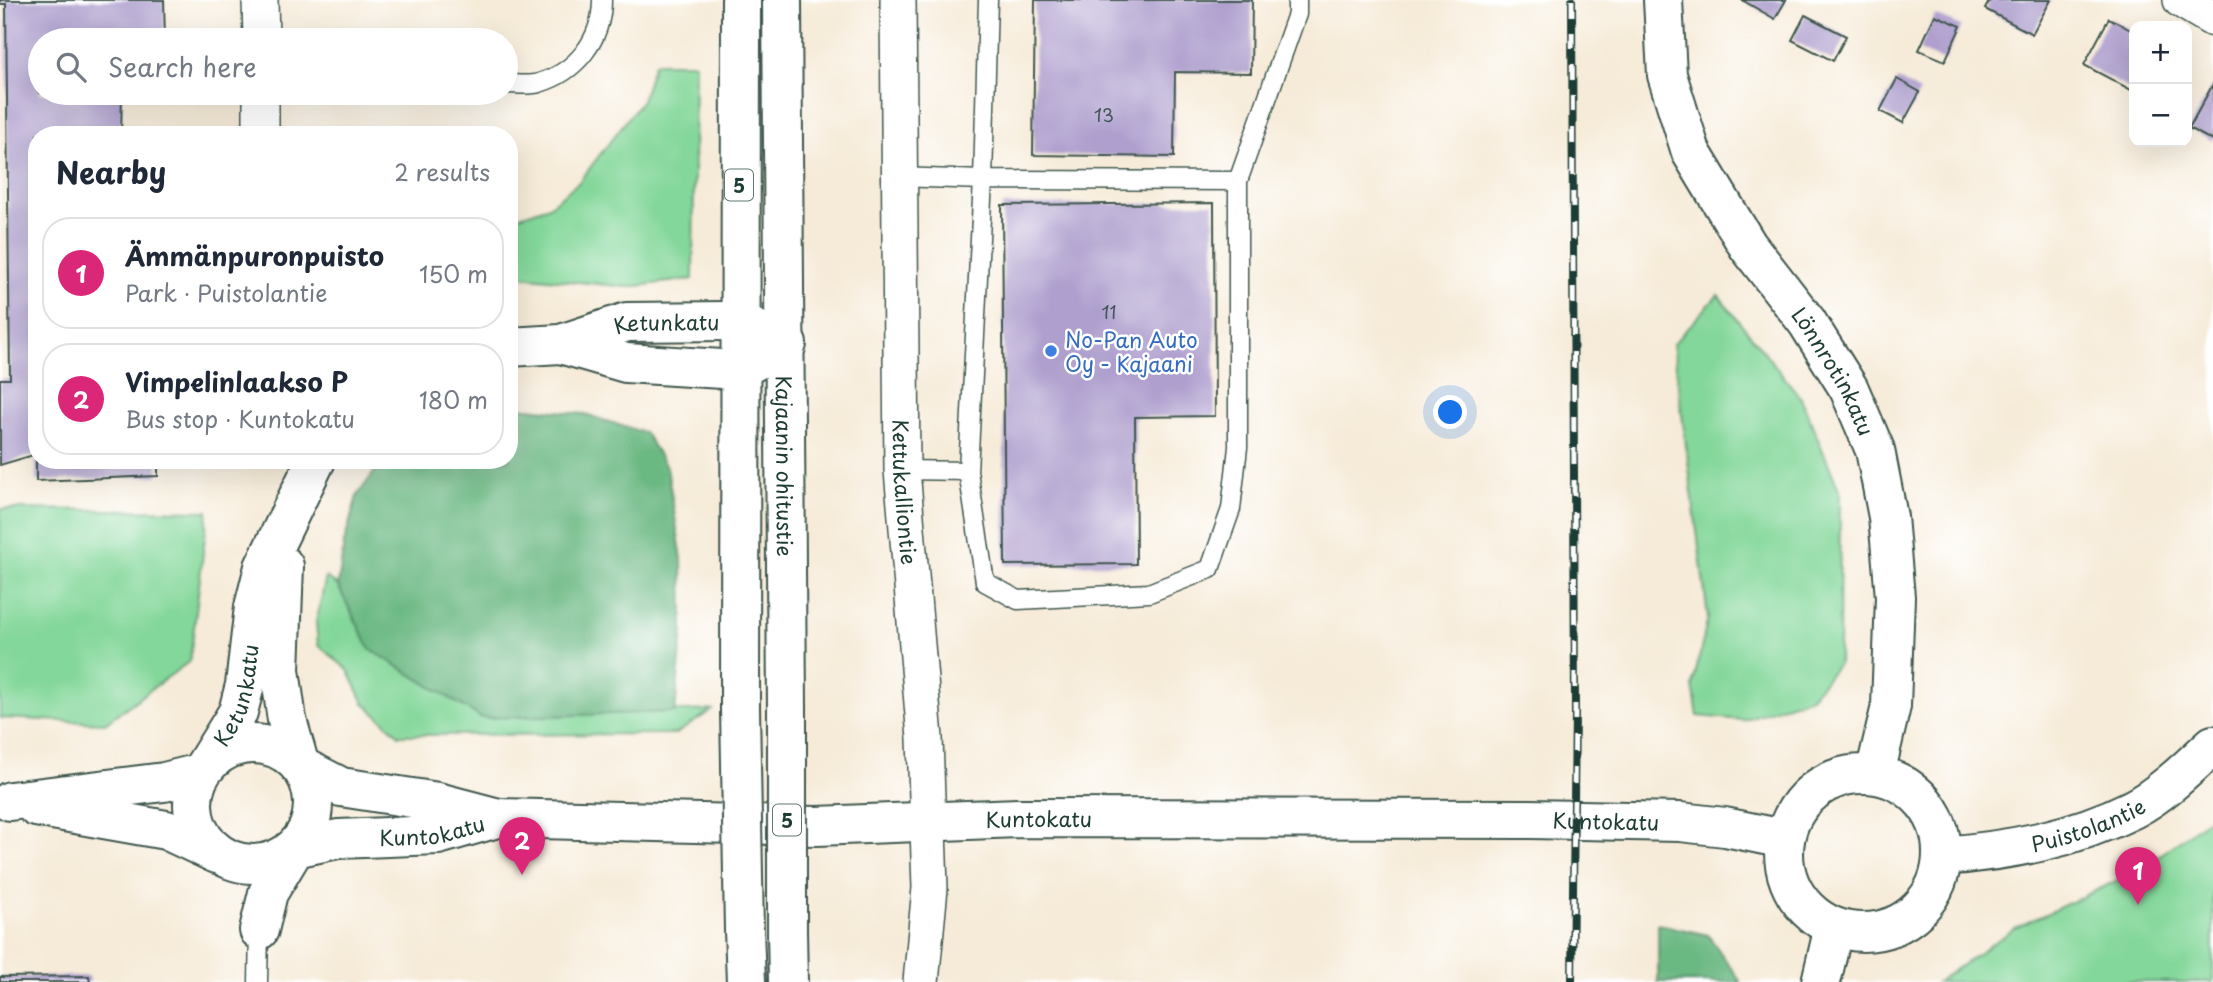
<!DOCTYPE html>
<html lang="en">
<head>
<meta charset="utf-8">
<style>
  body { margin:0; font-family:"Playpen Sans",sans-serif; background:#f6f6f7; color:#1f2937 }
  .controls { position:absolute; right:21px; top:21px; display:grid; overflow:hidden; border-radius:14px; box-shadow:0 7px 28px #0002 }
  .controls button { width:63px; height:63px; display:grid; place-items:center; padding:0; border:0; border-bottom:2px solid #e0e1e3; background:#fff; color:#1f2937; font:35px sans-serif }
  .you { position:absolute; left:1451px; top:413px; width:24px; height:24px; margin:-18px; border:5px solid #fff; border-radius:50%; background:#1a73e8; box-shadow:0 0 0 10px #1a73e833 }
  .badge { display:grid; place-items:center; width:46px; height:46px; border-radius:50%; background:#db2777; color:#fff; font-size:23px; font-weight:700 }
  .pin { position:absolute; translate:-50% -58px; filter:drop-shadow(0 2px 4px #0008) }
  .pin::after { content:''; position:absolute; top:37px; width:24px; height:21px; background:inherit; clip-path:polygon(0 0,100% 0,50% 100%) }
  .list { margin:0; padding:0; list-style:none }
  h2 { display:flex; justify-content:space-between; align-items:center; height:91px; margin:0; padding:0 28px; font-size:30px }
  h2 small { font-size:23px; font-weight:400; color:#747a83 }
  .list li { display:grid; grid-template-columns:46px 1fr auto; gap:21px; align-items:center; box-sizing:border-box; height:112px; margin:0 14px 14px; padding:0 14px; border:2px solid #e0e1e3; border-radius:28px }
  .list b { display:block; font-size:26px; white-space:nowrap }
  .list p { margin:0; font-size:23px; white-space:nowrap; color:#747a83 }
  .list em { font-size:23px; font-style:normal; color:#747a83 }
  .icon { flex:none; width:38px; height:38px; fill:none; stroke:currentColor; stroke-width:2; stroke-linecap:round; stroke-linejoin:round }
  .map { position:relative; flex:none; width:2213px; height:982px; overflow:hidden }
  .search { position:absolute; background:#fff; box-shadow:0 7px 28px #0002; left:28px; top:28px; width:490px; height:77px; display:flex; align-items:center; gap:18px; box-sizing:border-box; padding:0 24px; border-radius:38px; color:#747a83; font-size:26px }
  .panel { position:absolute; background:#fff; box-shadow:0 7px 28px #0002; left:28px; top:126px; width:490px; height:343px; border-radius:28px }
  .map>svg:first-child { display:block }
  .green { fill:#83d79a; stroke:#518a67; stroke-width:2 }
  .forest { fill:#6ab882; stroke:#447a5b; stroke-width:2 }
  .building { fill:#ae9fce }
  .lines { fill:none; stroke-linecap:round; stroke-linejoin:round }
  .service-casing { stroke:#3f574d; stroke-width:21 }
  .minor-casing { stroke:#3f574d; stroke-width:38 }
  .tertiary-casing { stroke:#3f574d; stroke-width:42 }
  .trunk-casing { stroke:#3f574d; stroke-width:42 }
  .service { stroke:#fff; stroke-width:18 }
  .minor { stroke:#fff; stroke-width:35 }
  .tertiary { stroke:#fff; stroke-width:38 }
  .trunk { stroke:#fff; stroke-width:38 }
  .rail-casing { stroke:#1f3d34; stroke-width:8 }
  .rail { stroke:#fff; stroke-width:5; stroke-dasharray:16; stroke-linecap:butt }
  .trunk-bridge-casing { stroke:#3f574d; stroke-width:42; stroke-linecap:butt }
  .trunk-bridge { stroke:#fff; stroke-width:38 }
  .shop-dot { fill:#3f7fe0; stroke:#fff; stroke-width:2.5 }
  .labels { text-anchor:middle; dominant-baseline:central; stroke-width:5; stroke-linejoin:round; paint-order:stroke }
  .number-label { font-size:18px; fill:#43565a }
  .shield { fill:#fff; stroke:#627771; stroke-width:2 }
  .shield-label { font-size:19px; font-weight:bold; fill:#1f3d34 }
  .street-label { font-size:21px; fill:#1f3d34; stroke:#fff }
  .shop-label { font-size:21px; fill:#366cbe; stroke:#fff; text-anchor:start }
</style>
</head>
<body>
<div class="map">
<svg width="2213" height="982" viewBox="0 0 2213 982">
  <rect width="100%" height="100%" fill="#fff"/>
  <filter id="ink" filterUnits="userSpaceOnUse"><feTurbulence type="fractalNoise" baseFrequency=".0143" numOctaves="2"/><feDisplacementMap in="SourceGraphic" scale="14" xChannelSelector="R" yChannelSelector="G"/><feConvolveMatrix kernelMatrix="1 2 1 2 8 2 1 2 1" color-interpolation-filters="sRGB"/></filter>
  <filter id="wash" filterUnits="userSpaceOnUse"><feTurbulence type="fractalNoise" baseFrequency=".00686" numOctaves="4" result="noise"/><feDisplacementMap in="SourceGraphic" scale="28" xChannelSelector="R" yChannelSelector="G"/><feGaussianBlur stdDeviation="1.57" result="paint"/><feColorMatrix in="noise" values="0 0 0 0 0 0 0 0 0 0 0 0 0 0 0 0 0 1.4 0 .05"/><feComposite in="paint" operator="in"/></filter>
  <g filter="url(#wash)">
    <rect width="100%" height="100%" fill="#f6ebd8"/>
    <path class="green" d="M 654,63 L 695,63 L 693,279 L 628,287 L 509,275 L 509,215 L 520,216 L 549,206 L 579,182 L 642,100 Z
      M 1718,295 L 1801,398 L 1840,492 L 1839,663 L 1811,697 L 1743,720 L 1698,716 L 1693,686 L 1708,617 L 1673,344 Z
      M 0,509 L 208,511 L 190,661 L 105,723 L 0,718 Z
      M 326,577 L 338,586 L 370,649 L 482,718 L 712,710 L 676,734 L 399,735 L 364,703 L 348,670 L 318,645 L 316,622 Z
      M 2213,815 L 2213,982 L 1937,982 L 2015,928 L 2112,883 L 2163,853 Z"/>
    <path class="forest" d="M 509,406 L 584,414 L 645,433 L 667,468 L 682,559 L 683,629 L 675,712 L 482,718 L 370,649 L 338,586 L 344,543 L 357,496 L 383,460 L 509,460 Z
      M 1658,924 L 1708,935 L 1741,982 L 1658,982 Z"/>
    <g id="blocks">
      <path class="building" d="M 0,0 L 164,0 L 165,40 L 40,40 L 40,93 L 122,93 L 121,135 L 37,135 L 37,454 L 0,465 L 0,379 L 10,379 L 6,4 L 0,4 Z
        M 1035,0 L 1252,0 L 1251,73 L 1175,72 L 1174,157 L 1033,155 Z
        M 1742,0 L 1786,0 L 1775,19 Z
        M 1990,0 L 2051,0 L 2032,34 L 1985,9 Z
        M 1805,15 L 1846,36 L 1833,61 L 1792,40 Z
        M 1935,15 L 1961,26 L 1945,61 L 1919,50 Z
        M 2109,18 L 2134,32 L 2134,85 L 2131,90 L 2084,65 Z
        M 1897,79 L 1920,92 L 1903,123 L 1880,111 Z
        M 2213,84 L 2213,141 L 2189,128 Z
        M 1214,203 L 1215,416 L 1135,417 L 1136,564 L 1005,565 L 1002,205 Z
        M 36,460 L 158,460 L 158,476 L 36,481 Z
        M 89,976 L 90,982 L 0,982 L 0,977 Z"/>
    </g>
  </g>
  <g filter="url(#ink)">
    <use href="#blocks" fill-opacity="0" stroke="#3f574d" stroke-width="2"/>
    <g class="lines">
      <g class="service-casing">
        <path id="service" d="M 506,84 C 516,84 530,86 539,83 C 576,72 602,40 602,0
          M 898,177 L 983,180 L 1238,181
          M 902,470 L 968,471 L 985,582 L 1018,600 L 1149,593 L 1210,569 L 1231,509 L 1238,447 L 1238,181 L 1297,14 L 1297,0
          M 968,471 L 983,180 L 988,0
          M 258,982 L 259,930"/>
      </g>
      <g class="minor-casing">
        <g id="minor">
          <path d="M 260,0 L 261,40"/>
          <path id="s1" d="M 898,0 L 902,470 L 925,738 L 930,888 L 921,982"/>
          <path d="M 2181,0 L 2213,19"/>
          <path d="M 261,93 L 261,135"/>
        </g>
      </g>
      <g class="tertiary-casing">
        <g id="tertiary">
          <path id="s2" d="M 1663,0 L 1667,75 L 1691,152 L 1748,246 L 1807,322 L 1849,389 L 1875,450 L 1888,517 L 1895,597 L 1891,706 L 1875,774"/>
          <path d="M 561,344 L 626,363 L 738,370 L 768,354"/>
          <path id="s3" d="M 509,347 L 561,344 L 627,322 L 727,321 L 738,321 L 787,344"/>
          <path d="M 284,566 L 280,670 L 287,720 L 300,766 L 341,787 L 438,802 L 495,817"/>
          <circle cx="253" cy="804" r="60"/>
          <circle cx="1863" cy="853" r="79"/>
          <path id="s4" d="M 10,801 L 164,782 L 200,773 L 238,712 L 245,685 L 254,607 L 264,567 L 316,460"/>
          <path d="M 36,807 L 166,830 L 217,854"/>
          <path id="s5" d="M 1942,856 C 2008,851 2073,839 2133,809 C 2162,794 2189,767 2213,745"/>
          <path id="s6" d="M 259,930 L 268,893 L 295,848 L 338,839 L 438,835 L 497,818 L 817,826 L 1018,818 L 1530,819 L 1680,822 L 1725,827 L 1784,839"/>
          <path d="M 1821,982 L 1834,927"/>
        </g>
      </g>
      <g class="trunk-casing">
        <g id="trunk">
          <path id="s7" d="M 782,0 L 787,709"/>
          <path d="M 740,709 L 741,0"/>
          <path d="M 744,930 L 746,982"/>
          <path d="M 787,931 L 788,982"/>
        </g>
      </g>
      <use href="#service" class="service"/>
      <use href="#minor" class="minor"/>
      <use href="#tertiary" class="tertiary"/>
      <use href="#trunk" class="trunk"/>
      <g class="rail-casing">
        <path id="rail" d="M 1572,0 L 1575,711 L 1572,982"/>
      </g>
      <use href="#rail" class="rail"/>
      <g class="trunk-bridge-casing">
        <path id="trunk-bridge" d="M 740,709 L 744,930
          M 787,709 L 787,931"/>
      </g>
      <use href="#trunk-bridge" class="trunk-bridge"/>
    </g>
  </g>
  <circle class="shop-dot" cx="1051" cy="351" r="7"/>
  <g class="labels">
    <g class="number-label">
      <text x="1104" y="114">13</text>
      <text x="1109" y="311">11</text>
    </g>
    <g class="shield">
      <rect x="725" y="169.5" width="28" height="31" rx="5"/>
      <rect x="773" y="804.5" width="28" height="31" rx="5"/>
    </g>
    <g class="shield-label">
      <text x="739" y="185">5</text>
      <text x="787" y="820">5</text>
    </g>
    <g class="street-label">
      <text stroke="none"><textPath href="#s3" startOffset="161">Ketunkatu</textPath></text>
      <text stroke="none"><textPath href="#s2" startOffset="418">Lönnrotinkatu</textPath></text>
      <text stroke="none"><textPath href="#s7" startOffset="466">Kajaanin ohitustie</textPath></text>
      <text stroke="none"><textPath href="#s1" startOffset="492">Kettukalliontie</textPath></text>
      <text stroke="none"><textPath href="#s4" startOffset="280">Ketunkatu</textPath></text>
      <text stroke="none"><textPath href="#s6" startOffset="838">Kuntokatu</textPath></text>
      <text stroke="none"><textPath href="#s6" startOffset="1405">Kuntokatu</textPath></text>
      <text stroke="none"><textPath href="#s5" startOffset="150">Puistolantie</textPath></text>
      <text stroke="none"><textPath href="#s6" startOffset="229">Kuntokatu</textPath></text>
    </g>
    <g class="shop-label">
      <text x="1065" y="339">No-Pan Auto<tspan x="1065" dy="24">Oy - Kajaani</tspan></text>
    </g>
  </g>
</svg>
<div class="controls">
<button>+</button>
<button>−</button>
</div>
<div class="you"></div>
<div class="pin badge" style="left:2138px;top:905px">1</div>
<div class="pin badge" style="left:522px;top:875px">2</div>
<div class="search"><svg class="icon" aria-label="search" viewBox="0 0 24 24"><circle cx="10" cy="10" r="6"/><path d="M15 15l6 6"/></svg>Search here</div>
<section class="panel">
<h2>Nearby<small>2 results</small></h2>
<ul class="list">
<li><span class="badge">1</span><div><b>Ämmänpuronpuisto</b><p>Park · Puistolantie</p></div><em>150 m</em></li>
<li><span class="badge">2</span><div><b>Vimpelinlaakso P</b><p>Bus stop · Kuntokatu</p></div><em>180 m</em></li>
</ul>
</section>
</div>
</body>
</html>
